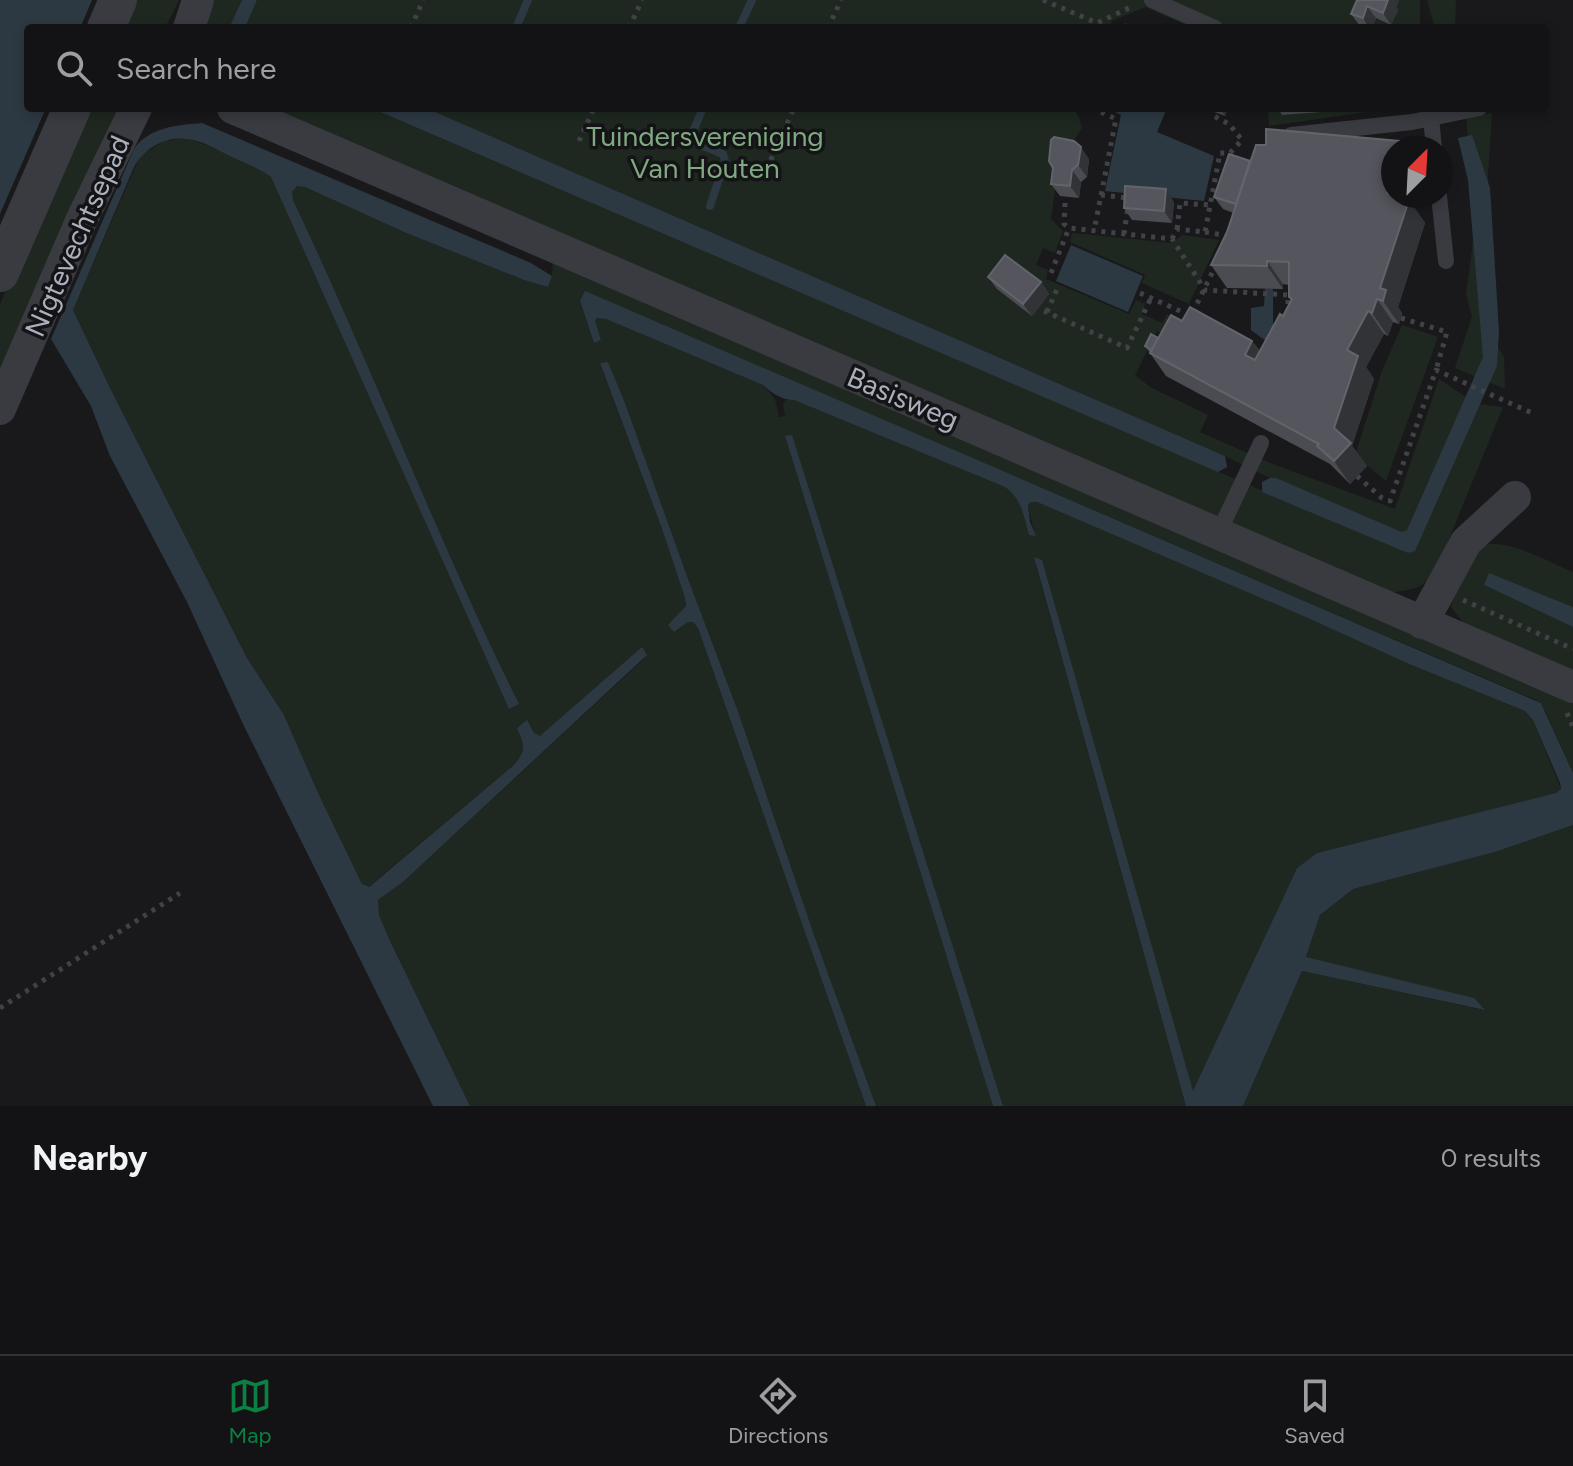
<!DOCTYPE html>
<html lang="en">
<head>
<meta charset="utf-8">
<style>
  body { margin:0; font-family:Figtree,sans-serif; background:#1c1c1e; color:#f1f3f6 }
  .compass { position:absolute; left:1381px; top:136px; width:72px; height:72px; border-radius:50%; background:#131315; box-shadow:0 4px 12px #0003; rotate:24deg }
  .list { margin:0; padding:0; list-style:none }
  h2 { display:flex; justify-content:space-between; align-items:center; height:104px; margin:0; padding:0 32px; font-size:34px }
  h2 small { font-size:26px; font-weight:400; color:#9d9ea0 }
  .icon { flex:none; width:44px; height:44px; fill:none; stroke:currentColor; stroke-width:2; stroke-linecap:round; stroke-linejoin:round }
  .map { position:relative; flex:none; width:1573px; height:1106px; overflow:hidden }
  .search { position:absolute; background:#131315; box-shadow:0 4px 12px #0003; left:24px; right:24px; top:24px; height:88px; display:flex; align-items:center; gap:20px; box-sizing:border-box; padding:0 28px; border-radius:8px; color:#9d9ea0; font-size:30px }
  .sheet { height:248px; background:#131315 }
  nav { display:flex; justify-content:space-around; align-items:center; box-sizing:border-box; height:112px; border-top:2px solid #323234; background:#131315; font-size:22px; color:#9d9ea0 }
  nav a { display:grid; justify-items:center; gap:4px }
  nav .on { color:#0b8043 }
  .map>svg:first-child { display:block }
  .green { fill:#1e2820 }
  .water { fill:#2d3942 }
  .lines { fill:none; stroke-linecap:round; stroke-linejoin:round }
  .stream { stroke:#2d3942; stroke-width:8 }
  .path { stroke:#404248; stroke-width:5; stroke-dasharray:4 6; stroke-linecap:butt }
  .service { stroke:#3a3b41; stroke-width:16 }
  .minor { stroke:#3a3b41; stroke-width:32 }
  .tertiary { stroke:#3a3b41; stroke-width:38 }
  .wall { fill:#4a4c51 }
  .shaded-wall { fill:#323337 }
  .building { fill:#55565d; stroke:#62646c; stroke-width:2 }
  .labels { text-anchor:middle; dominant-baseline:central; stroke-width:7; stroke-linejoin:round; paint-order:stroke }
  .park-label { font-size:28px; fill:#80a982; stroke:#141417 }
  .street-label { font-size:28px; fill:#abb0bd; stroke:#141417 }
</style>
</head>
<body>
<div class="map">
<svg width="1573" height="1106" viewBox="0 0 1573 1106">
  <rect width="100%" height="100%" fill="#19191c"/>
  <path class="green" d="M 133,0 L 179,0 L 165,28 L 121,28 Z
    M 211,0 L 242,0 L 229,28 L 202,28 Z
    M 257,0 L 1420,0 L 1420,28 L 1193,28 L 1145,7 L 1112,21 L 1109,28 L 245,28 Z
    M 1427,0 L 1456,0 L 1455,28 L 1435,28 Z
    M 86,108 L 124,108 L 0,392 L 0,304 Z
    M 260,108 L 371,108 L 1408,553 L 1415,550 L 1479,404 L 1503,407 L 1440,561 C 1424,589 1421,588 1389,593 Z
    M 426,108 L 1073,108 L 1079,117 L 1082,128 L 1074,140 L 1054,148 L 1051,181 L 1056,182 L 1051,219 L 1063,231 L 1055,253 L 1043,248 L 1036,265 L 1048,270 L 1046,279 L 1129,314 L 1136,300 L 1145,304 L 1142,314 L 1162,323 L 1167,314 L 1189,324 L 1176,340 L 1157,331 L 1135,375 L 1150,387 L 1208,415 L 1200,432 L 1270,463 L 1395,509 L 1439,379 L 1466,397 L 1407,530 L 1402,532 L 1276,479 L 1270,478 L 1225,456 Z
    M 1268,108 L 1396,108 L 1269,126 Z
    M 1492,113 L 1488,175 L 1491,335 L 1504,357 L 1505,389 L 1455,368 L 1472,317 L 1466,295 L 1475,226 L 1466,116 Z
    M 185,138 C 212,147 248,159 271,177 L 509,708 L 519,704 C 437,539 372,366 293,200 L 292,192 L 297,186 L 305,187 L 404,232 L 524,280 L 548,287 L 552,276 L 553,260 L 1573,699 L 1573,773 L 1546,712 L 1541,703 L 1536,700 L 585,292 L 580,302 L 594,343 L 601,340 L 595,320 L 597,318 L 606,319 L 763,385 L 775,399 L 779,417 L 785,416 L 783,403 L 786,400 L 794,400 L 1005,487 C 1022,499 1027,518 1035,536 L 1028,505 L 1031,502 L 1037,502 L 1310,619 L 1409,664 L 1525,711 L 1533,720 L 1561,789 L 1556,793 L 1317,853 L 1297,868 L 1193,1092 L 1042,561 L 1036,566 L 1186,1106 L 1003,1106 L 792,436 L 785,436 L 993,1106 L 876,1106 L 813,932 L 739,714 L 687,576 L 625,403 L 608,362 L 600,364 L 661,526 L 685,598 L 686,606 L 674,632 L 688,622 L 693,622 L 698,628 L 866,1106 L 470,1106 L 391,943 L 379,915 L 378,900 L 403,882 L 647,656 L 540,736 L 534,734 L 530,725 L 517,727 C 523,747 528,748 514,765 L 368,887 L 362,884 L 319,795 L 284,715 L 247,658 L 111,390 L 73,310 L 140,156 L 164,141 Z
    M 1072,233 L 1172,243 L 1182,235 L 1219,240 L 1189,304 L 1142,283 L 1145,275 L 1070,242 Z
    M 1402,325 L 1438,337 L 1386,481 L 1355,455 L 1382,371 Z
    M 1486,544 C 1515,542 1547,561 1573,572 L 1573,607 L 1490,574 L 1484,585 L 1573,627 L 1573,670 L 1465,625 L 1451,607 C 1456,584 1468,560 1486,544 Z
    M 1573,825 L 1573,1106 L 1243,1106 L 1302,971 L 1483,1010 L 1473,998 L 1306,958 L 1320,915 L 1353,889 L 1495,852 Z"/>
  <path class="water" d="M 0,0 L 92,0 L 80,28 L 28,28 L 28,108 L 46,108 L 0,214 Z
    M 242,0 L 257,0 L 245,28 L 229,28 Z
    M 371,108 L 426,108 L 1225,456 L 1227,467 L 1218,472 Z
    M 1107,108 L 1167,108 L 1157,132 L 1214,156 L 1204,201 L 1105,191 L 1121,115 Z
    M 202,123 L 531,263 L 552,276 L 548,287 L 524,280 L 404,232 L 305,187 L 297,186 L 292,192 L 293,200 C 372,366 437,539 519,704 L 509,709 L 271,177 C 259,168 245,163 232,157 C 218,150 201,140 186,139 C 165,136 144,149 134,167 L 73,310 L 111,390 L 247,658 L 284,715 L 319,795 L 362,884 L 369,887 L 514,765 C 527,749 524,746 517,728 L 527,720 L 534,733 L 540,736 L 642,647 L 647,655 L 403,882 L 378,900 L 379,915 L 391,943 L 470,1106 L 433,1106 L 243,724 L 187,602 L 110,456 L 91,406 L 51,339 L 134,149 C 149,127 178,125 202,123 Z
    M 1472,135 L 1490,188 L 1499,331 L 1497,366 L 1415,551 L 1408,553 L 1262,492 L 1262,482 L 1270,478 L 1276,478 L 1402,532 L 1407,530 L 1483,357 L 1468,180 L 1458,138 Z
    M 1071,245 L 1143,276 L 1128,312 L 1056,281 Z
    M 1265,288 L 1273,289 L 1273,337 L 1286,356 L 1251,330 L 1251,308 L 1264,306 Z
    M 585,291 L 1541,703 L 1573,773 L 1573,825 L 1495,852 L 1353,889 L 1320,915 L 1306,957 L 1474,998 L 1485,1010 L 1302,971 L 1243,1106 L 1186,1106 L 1034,557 L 1042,560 L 1193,1091 L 1297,868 L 1317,853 L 1556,793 L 1561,789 L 1560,783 L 1533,720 L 1525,711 L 1409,664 L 1310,619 L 1037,502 L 1031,502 L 1028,505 L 1030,522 L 1036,536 L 1029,535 C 1024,517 1022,499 1005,487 L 794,400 C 781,400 772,393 763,385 L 606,319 L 597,318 L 595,320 L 601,340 L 594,343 L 580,301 Z
    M 608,362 L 625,403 L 687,576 L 739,714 L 813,932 L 876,1106 L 866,1106 L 698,628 L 693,622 L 688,622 L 674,632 L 668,625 L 686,606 L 685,598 L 661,526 L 600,363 Z
    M 792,435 L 1003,1106 L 993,1106 L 785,436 Z
    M 1489,573 L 1573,607 L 1573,627 L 1484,585 Z"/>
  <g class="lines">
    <path class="stream" d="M 516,28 L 528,0
      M 739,28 L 752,0
      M 703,108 L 692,134 L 693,142 L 723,154 L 725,161 L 710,206"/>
    <path class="path" d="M 1043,0 L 1097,23 L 1133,6
      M 411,28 L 423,0
      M 629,28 L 642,0
      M 828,28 L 841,0
      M 1126,28 L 1129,22
      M 1092,108 L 1116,119 L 1094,231
      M 579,141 L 594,108
      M 713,171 L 726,177 L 763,177 L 794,108
      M 1101,195 L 1128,198
      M 1065,203 L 1064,224 L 1069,228 L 1172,239 L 1205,290 L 1288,295 L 1288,310
      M 1177,229 L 1180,203 L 1210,205
      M 1205,232 L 1229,236
      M 1124,234 L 1128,207
      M 1172,239 L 1177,229 L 1205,232 L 1220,153 L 1230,153 L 1242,140 L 1229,124 L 1210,114
      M 1051,273 L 1069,228
      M 1140,293 L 1191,316 L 1217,263
      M 1044,311 L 1127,348 L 1151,298
      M 1047,312 L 1057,289
      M 1401,318 L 1447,332 L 1436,370
      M 1357,476 L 1382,498 L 1390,501 L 1436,370 L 1532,413
      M 1463,600 L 1573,649
      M 1567,713 L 1573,727
      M 0,1008 L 180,893"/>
    <path class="service" d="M 1152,0 L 1215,28
      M 1431,118 L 1434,148
      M 1291,135 L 1412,122 L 1479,108
      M 1439,196 L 1446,261
      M 1218,534 L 1261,443"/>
    <path class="minor" d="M 189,28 L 198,0
      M 233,108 L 1573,687
      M 0,409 L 82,219 L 136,108
      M 1422,623 L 1466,542 L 1515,497"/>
    <path class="tertiary" d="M 106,28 L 118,0
      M 0,273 L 72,108"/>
  </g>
  <path class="wall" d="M 1357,0 L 1399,0 L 1396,7 L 1398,10 L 1391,25 L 1376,18 L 1372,28 L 1366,28 L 1360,26 L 1351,14 Z
    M 1208,108 L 1228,108 L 1225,116 L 1209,110 Z
    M 1278,108 L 1334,108 L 1335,111 L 1282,115 Z
    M 1399,141 L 1404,148 L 1393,148 L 1407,199 L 1409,200 L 1425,223 L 1398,307 L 1402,313 L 1399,324 L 1393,322 L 1388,336 L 1384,334 L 1366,367 L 1374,379 L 1352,446 L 1367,466 L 1350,484 L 1330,464 L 1166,376 L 1145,346 L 1182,321 L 1252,341 L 1260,351 L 1283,316 L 1291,301 L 1289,297 L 1289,285 L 1283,284 L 1283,289 L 1227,288 L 1211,265 L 1227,232 L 1234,213 L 1223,209 L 1214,197 L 1250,161 Z
    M 1089,159 L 1087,177 L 1081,182 L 1079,198 L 1060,196 L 1051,184 L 1053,168 Z
    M 1174,202 L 1172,223 L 1132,220 L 1124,208 Z
    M 988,277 L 1041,282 L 1049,294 L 1032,316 L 997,289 Z"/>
  <path class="shaded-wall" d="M 1388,0 L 1399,0 L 1396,7 L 1398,10 L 1391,25 L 1383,13 Z
    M 1367,6 L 1376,18 L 1372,28 L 1369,28 L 1363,18 Z
    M 1221,108 L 1228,108 L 1225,116 L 1221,110 Z
    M 1081,147 L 1089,159 L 1087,177 L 1078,165 Z
    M 1393,168 L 1393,196 L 1408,196 L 1403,216 L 1387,193 Z
    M 1072,170 L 1081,182 L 1079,198 L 1070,186 Z
    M 1166,189 L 1174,202 L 1172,223 L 1164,211 Z
    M 1409,200 L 1425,223 L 1398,307 L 1402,313 L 1399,324 L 1383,301 L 1380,288 Z
    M 1267,261 L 1283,284 L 1283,289 L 1267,266 Z
    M 1041,282 L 1049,294 L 1032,316 L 1023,304 Z
    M 1377,299 L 1393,322 L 1388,336 L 1372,313 Z
    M 1368,311 L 1384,334 L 1366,367 L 1374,379 L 1352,446 L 1367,466 L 1350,484 L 1334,461 L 1334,428 L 1347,350 Z
    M 1252,341 L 1269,364 L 1261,378 L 1245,355 Z"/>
  <path class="building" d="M 1357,0 L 1388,0 L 1383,13 L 1367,6 L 1363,18 L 1351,14 Z
    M 1266,129 L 1399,141 L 1398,148 L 1393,148 L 1393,168 L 1387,193 L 1409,200 L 1380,288 L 1386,290 L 1383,301 L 1377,299 L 1372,313 L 1368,311 L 1347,350 L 1358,356 L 1334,428 L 1351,443 L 1334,461 L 1317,446 L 1319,444 L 1150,353 L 1171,315 L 1182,321 L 1190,307 L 1252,341 L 1245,355 L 1255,360 L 1280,314 L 1283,316 L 1292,299 L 1289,297 L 1289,262 L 1267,261 L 1267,266 L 1211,265 L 1227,232 L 1256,145 L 1266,145 Z
    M 1054,137 L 1074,141 L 1081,147 L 1078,165 L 1072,170 L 1070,186 L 1051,184 L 1053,168 L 1049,161 L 1051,140 Z
    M 1229,154 L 1250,161 L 1236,204 L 1214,197 Z
    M 1125,186 L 1166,189 L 1164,211 L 1124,208 Z
    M 1005,255 L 1041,282 L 1023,304 L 988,277 Z
    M 1151,334 L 1158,338 L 1152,350 L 1145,346 Z"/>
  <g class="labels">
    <g class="park-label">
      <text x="705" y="136">Tuindersvereniging<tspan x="705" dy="32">Van Houten</tspan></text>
    </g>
    <g class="street-label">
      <text transform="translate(77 236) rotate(-66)">Nigtevechtsepad</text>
      <text transform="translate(903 398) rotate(23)">Basisweg</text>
    </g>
  </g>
</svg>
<svg class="compass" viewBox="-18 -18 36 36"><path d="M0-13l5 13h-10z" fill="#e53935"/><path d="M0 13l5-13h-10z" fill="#9d9ea0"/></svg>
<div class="search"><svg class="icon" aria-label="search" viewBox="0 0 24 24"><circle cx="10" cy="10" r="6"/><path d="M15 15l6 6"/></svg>Search here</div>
</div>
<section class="sheet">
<h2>Nearby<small>0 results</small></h2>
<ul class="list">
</ul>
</section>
<nav>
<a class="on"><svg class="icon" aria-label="map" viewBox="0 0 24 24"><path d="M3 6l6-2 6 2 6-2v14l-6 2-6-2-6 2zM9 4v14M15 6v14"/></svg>Map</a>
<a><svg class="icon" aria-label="directions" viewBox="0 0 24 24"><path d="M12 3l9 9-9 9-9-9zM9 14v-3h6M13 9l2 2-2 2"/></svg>Directions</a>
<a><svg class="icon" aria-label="saved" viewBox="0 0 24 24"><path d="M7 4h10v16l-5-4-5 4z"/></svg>Saved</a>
</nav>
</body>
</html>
